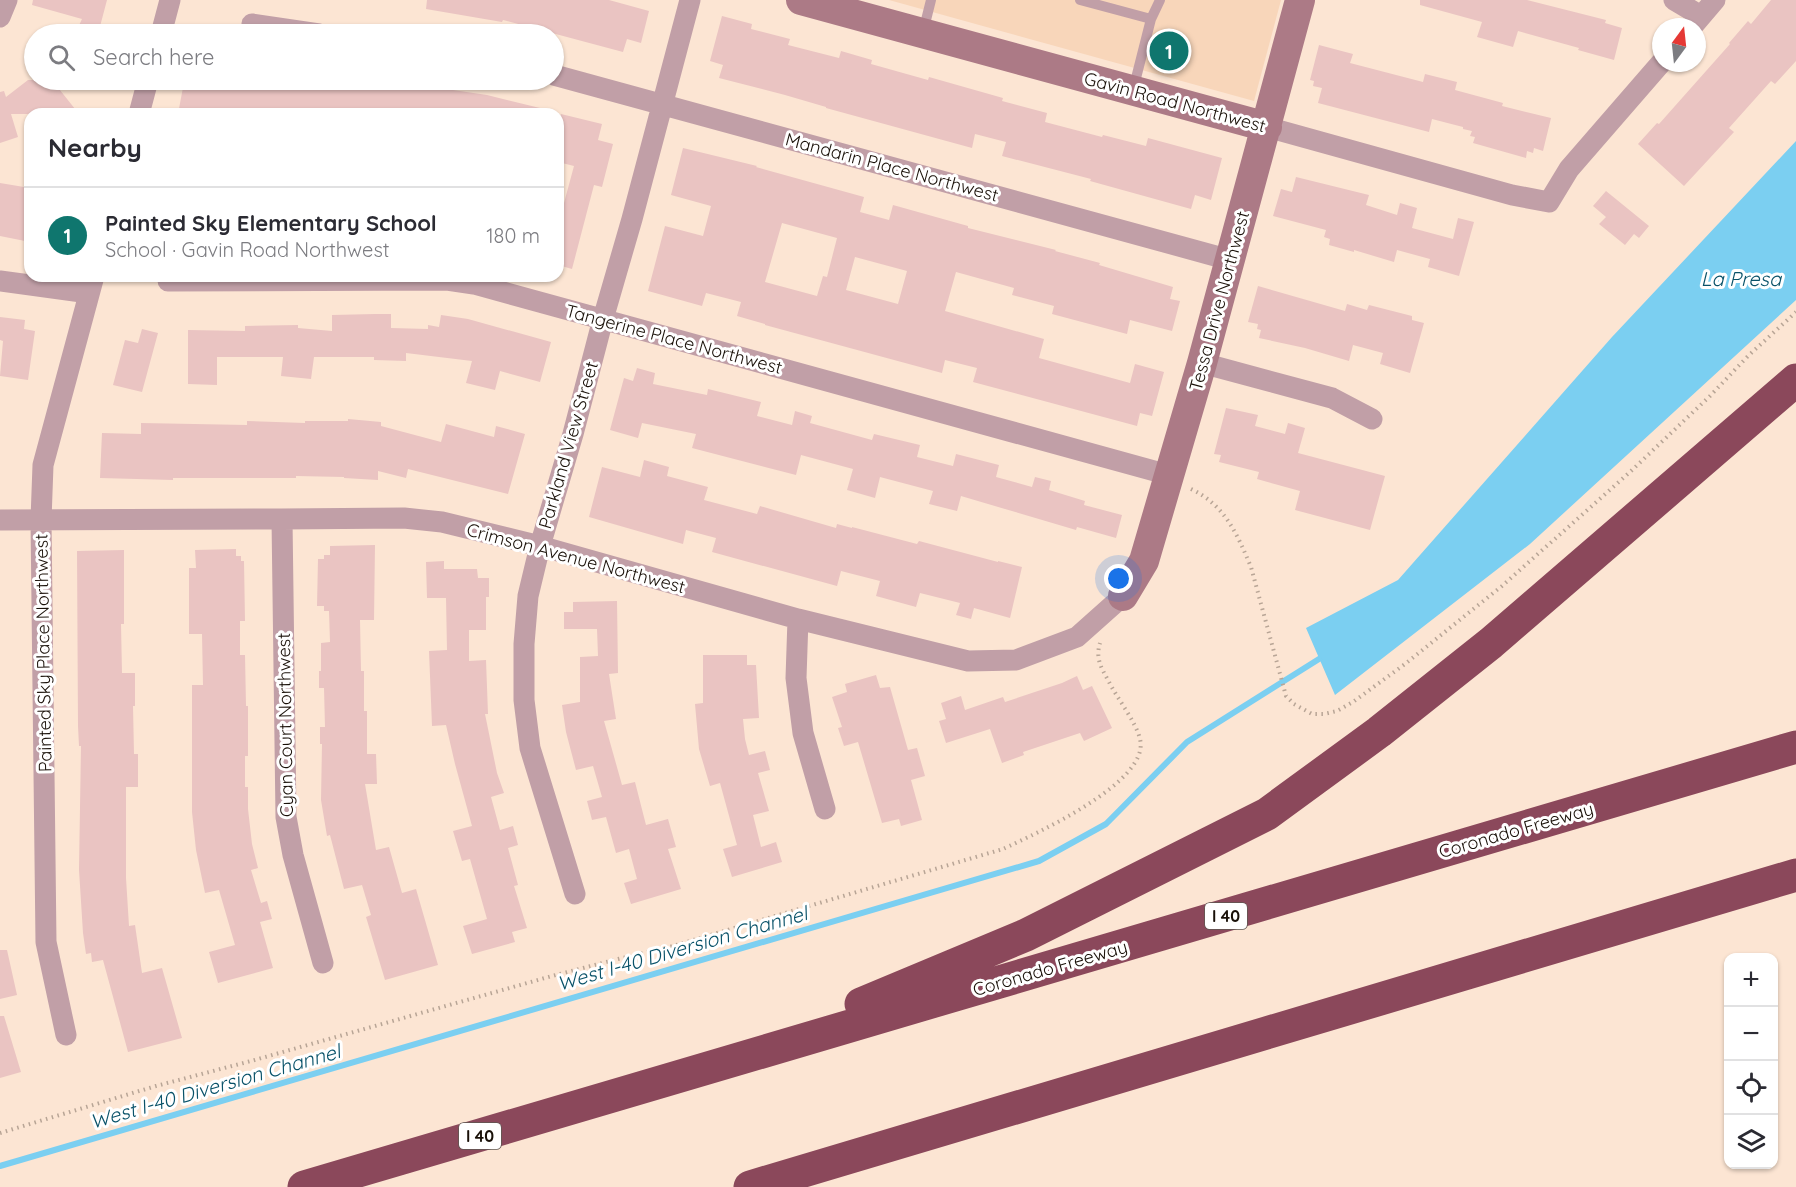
<!DOCTYPE html>
<html lang="en">
<head>
<meta charset="utf-8">
<style>
  body { margin:0; font-family:Quicksand,sans-serif; background:#f2f2f3; color:#2b2b33 }
  .controls { position:absolute; right:18px; bottom:18px; display:grid; overflow:hidden; border-radius:12px; box-shadow:0 2px 4px #0004 }
  .controls button { width:54px; height:54px; display:grid; place-items:center; padding:0; border:0; border-bottom:2px solid #e1e1e2; background:#fff; color:#2b2b33; font:30px sans-serif }
  .compass { position:absolute; left:1652px; top:18px; width:54px; height:54px; border-radius:50%; background:#fff; box-shadow:0 2px 4px #0004; rotate:15deg }
  .you { position:absolute; left:1119px; top:579px; width:21px; height:21px; margin:-15px; border:4px solid #fff; border-radius:50%; background:#1a73e8; box-shadow:0 0 0 9px #1a73e833 }
  .badge { display:grid; place-items:center; width:39px; height:39px; border-radius:50%; background:#0f766e; color:#fff; font-size:20px; font-weight:700 }
  .pin { position:absolute; translate:-50% -50%; border:3px solid #fff; box-shadow:0 2px 6px #0006 }
  .list { margin:0; padding:0; list-style:none }
  h2 { display:flex; justify-content:space-between; align-items:center; height:78px; margin:0; padding:0 24px; font-size:26px }
  h2 small { font-size:20px; font-weight:400; color:#7c7c81 }
  .list li { display:grid; grid-template-columns:39px 1fr auto; gap:18px; align-items:center; box-sizing:border-box; height:96px; padding:0 24px; border-top:2px solid #e1e1e2 }
  .list b { display:block; font-size:22px; white-space:nowrap }
  .list p { margin:0; font-size:20px; white-space:nowrap; color:#7c7c81 }
  .list em { font-size:20px; font-style:normal; color:#7c7c81 }
  .icon { flex:none; width:33px; height:33px; fill:none; stroke:currentColor; stroke-width:2; stroke-linecap:round; stroke-linejoin:round }
  .map { position:relative; flex:none; width:1796px; height:1187px; overflow:hidden }
  .search { position:absolute; background:#fff; box-shadow:0 2px 4px #0004; left:24px; top:24px; width:540px; height:66px; display:flex; align-items:center; gap:15px; box-sizing:border-box; padding:0 21px; border-radius:33px; color:#7c7c81; font-size:22px }
  .panel { position:absolute; background:#fff; box-shadow:0 2px 4px #0004; left:24px; top:108px; width:540px; height:174px; border-radius:18px }
  .map>svg:first-child { display:block }
  .built { fill:#f8d6ba }
  .water { fill:#7bcff1 }
  .lines { fill:none; stroke-linecap:round; stroke-linejoin:round }
  .stream { stroke:#7bcff1; stroke-width:6 }
  .building { fill:#eac4c2; fill-rule:evenodd }
  .path { stroke:#b8a596; stroke-width:4; stroke-dasharray:1.5 4.5; stroke-linecap:butt }
  .lane { stroke:#c19fa7; stroke-width:10 }
  .street { stroke:#c19fa7; stroke-width:21 }
  .secondary { stroke:#ac7a86; stroke-width:30 }
  .highway { stroke:#8b485b; stroke-width:33 }
  .labels { text-anchor:middle; dominant-baseline:central; stroke-width:6; stroke-linejoin:round; paint-order:stroke }
  .shield { fill:#fff; stroke:#5e5852; stroke-width:1.5 }
  .shield-label { font-size:16px; font-weight:bold; fill:#191008 }
  .street-label { font-size:18px; fill:#191008; stroke:#fff }
  .water-label { font-size:20px; font-style:italic; fill:#095269; stroke:#fff }
</style>
</head>
<body>
<div class="map">
<svg width="1796" height="1187" viewBox="0 0 1796 1187">
  <rect width="100%" height="100%" fill="#fce5d3"/>
  <path class="built" d="M 889,0 L 1281,0 L 1254,101 Z"/>
  <path class="water" d="M 1796,141 L 1796,300 L 1530,544 L 1335,695 L 1306,628 L 1398,580 L 1612,337 Z"/>
  <g class="lines">
    <path class="stream" d="M 0,1166 L 1039,861 L 1106,824 L 1187,742 L 1319,659"/>
  </g>
  <path class="building" d="M 33,0 L 107,0 L 98,34 L 75,34 L 82,19 L 32,5 Z
    M 427,0 L 609,0 L 649,11 L 641,43 L 627,39 L 623,52 L 503,20 L 502,22 L 426,9 Z
    M 1420,0 L 1527,0 L 1606,20 L 1605,23 L 1622,28 L 1614,60 L 1578,50 L 1579,48 L 1518,31 L 1513,47 L 1477,37 L 1482,22 L 1420,5 Z
    M 1771,0 L 1796,0 L 1796,61 L 1775,84 L 1771,81 L 1729,128 L 1734,132 L 1684,186 L 1638,144 L 1657,123 L 1659,124 L 1730,44 L 1729,43 L 1748,21 L 1751,24 Z
    M 722,16 L 752,24 L 751,29 L 790,39 L 788,45 L 839,58 L 841,51 L 872,60 L 871,64 L 928,80 L 929,77 L 1003,98 L 1002,101 L 1047,113 L 1045,122 L 1102,137 L 1103,135 L 1146,146 L 1148,138 L 1222,158 L 1211,200 L 1195,195 L 1191,209 L 1090,181 L 1091,179 L 1002,156 L 1006,142 L 975,134 L 972,148 L 826,108 L 826,107 L 785,95 L 719,78 L 723,65 L 710,61 Z
    M 1319,45 L 1353,54 L 1350,63 L 1423,82 L 1425,74 L 1457,82 L 1455,90 L 1503,103 L 1502,106 L 1551,118 L 1543,151 L 1534,148 L 1533,153 L 1527,151 L 1526,158 L 1473,143 L 1475,137 L 1470,136 L 1472,131 L 1463,129 L 1463,127 L 1432,119 L 1429,132 L 1318,103 L 1322,88 L 1313,86 L 1314,81 L 1310,80 Z
    M 28,80 L 52,80 L 79,114 L 11,114 L 18,137 L 0,143 L 0,92 L 4,91 L 6,97 Z
    M 197,80 L 264,80 L 294,84 L 295,80 L 375,80 L 419,87 L 419,85 L 487,95 L 540,108 L 539,114 L 178,114 L 184,82 L 196,84 Z
    M 561,114 L 602,124 L 598,140 L 613,144 L 602,187 L 594,185 L 572,269 L 558,265 L 558,213 L 561,202 L 564,203 L 574,166 L 558,162 L 558,126 Z
    M 683,148 L 757,166 L 756,167 L 864,197 L 860,212 L 889,220 L 893,205 L 968,226 L 968,228 L 1056,250 L 1055,251 L 1100,263 L 1099,265 L 1173,287 L 1170,299 L 1180,301 L 1172,331 L 1130,320 L 1127,334 L 1052,314 L 1054,306 L 1012,295 L 1014,288 L 956,272 L 945,311 L 1044,339 L 1039,358 L 1130,383 L 1135,364 L 1164,372 L 1152,416 L 1140,413 L 1137,426 L 973,382 L 977,368 L 945,360 L 942,373 L 765,325 L 765,324 L 737,316 L 741,302 L 706,293 L 702,306 L 648,291 L 665,226 L 703,236 L 711,206 L 671,195 ZM 782,223 L 837,238 L 827,277 L 823,276 L 817,296 L 765,282 ZM 855,257 L 907,271 L 898,304 L 846,290 Z
    M 1296,177 L 1369,195 L 1366,205 L 1397,215 L 1400,203 L 1417,208 L 1412,228 L 1453,239 L 1458,218 L 1474,222 L 1459,276 L 1428,267 L 1430,259 L 1397,250 L 1394,262 L 1354,250 L 1354,252 L 1329,245 L 1330,239 L 1324,237 L 1326,230 L 1273,216 L 1281,189 L 1292,192 Z
    M 0,183 L 30,188 L 30,242 L 0,236 Z
    M 1606,191 L 1649,226 L 1639,238 L 1634,234 L 1625,245 L 1599,224 L 1606,217 L 1593,206 Z
    M 1258,286 L 1345,311 L 1347,304 L 1367,310 L 1369,305 L 1412,316 L 1412,320 L 1424,323 L 1410,373 L 1380,364 L 1383,353 L 1353,345 L 1349,361 L 1305,348 L 1259,338 L 1261,330 L 1257,329 L 1258,324 L 1248,322 Z
    M 375,314 L 391,314 L 391,328 L 428,329 L 428,325 L 439,327 L 441,315 L 468,319 L 551,342 L 540,382 L 500,371 L 495,390 L 466,383 L 472,361 L 406,353 L 406,361 L 374,360 L 374,357 L 314,357 L 311,379 L 281,376 L 283,357 L 217,357 L 217,385 L 188,384 L 188,330 L 245,331 L 245,326 L 298,325 L 298,328 L 332,331 L 332,315 Z
    M 0,317 L 25,320 L 24,329 L 35,331 L 28,380 L 0,376 L 3,341 L 0,340 Z
    M 142,329 L 158,333 L 142,392 L 113,385 L 125,340 L 138,343 Z
    M 637,368 L 655,373 L 653,384 L 707,395 L 708,389 L 761,402 L 757,416 L 792,425 L 795,411 L 812,416 L 810,423 L 872,440 L 874,434 L 920,445 L 917,457 L 953,466 L 956,454 L 999,465 L 996,477 L 1032,487 L 1035,477 L 1051,481 L 1049,490 L 1085,501 L 1084,505 L 1122,515 L 1116,538 L 1077,527 L 1076,530 L 961,496 L 957,511 L 929,504 L 933,491 L 880,477 L 875,498 L 847,490 L 853,469 L 801,455 L 796,475 L 692,448 L 696,434 L 642,423 L 638,438 L 610,430 L 624,378 L 633,381 Z
    M 1226,408 L 1258,415 L 1255,426 L 1285,434 L 1288,423 L 1305,428 L 1298,453 L 1385,476 L 1370,530 L 1295,510 L 1300,491 L 1257,479 L 1259,472 L 1219,462 L 1221,455 L 1214,454 Z
    M 348,419 L 381,422 L 381,426 L 441,442 L 446,424 L 494,437 L 496,426 L 525,434 L 508,494 L 408,469 L 406,478 L 378,471 L 378,480 L 344,478 L 344,477 L 296,476 L 296,478 L 173,478 L 173,480 L 100,478 L 102,433 L 141,434 L 141,423 L 247,425 L 247,421 L 305,423 L 305,421 L 348,421 Z
    M 644,460 L 669,467 L 667,476 L 708,487 L 704,500 L 757,514 L 760,506 L 836,528 L 837,524 L 852,528 L 852,527 L 917,544 L 919,541 L 998,562 L 998,561 L 1022,567 L 1010,618 L 974,608 L 971,619 L 956,615 L 960,603 L 920,593 L 916,607 L 876,596 L 880,581 L 841,571 L 837,586 L 712,552 L 716,538 L 686,530 L 683,544 L 589,517 L 602,467 L 640,477 Z
    M 375,545 L 374,620 L 360,620 L 361,671 L 364,671 L 364,711 L 367,711 L 367,754 L 376,754 L 377,784 L 365,784 L 376,850 L 389,847 L 402,893 L 416,889 L 438,965 L 385,980 L 366,917 L 371,915 L 362,885 L 344,889 L 330,835 L 327,836 L 321,800 L 322,744 L 320,744 L 320,727 L 325,727 L 324,688 L 319,688 L 319,671 L 321,671 L 321,643 L 330,642 L 329,611 L 324,611 L 324,606 L 317,606 L 318,559 L 324,559 L 324,555 L 330,555 L 330,546 Z
    M 236,549 L 236,556 L 241,556 L 241,561 L 244,561 L 245,621 L 240,621 L 240,655 L 245,655 L 246,706 L 248,706 L 248,756 L 245,756 L 245,787 L 248,787 L 248,809 L 252,844 L 258,868 L 251,870 L 261,903 L 267,901 L 272,919 L 260,922 L 273,968 L 218,983 L 209,952 L 235,945 L 219,890 L 205,893 L 196,850 L 192,812 L 192,685 L 203,685 L 202,634 L 189,634 L 189,568 L 196,568 L 195,550 Z
    M 124,550 L 124,624 L 121,624 L 122,673 L 135,673 L 135,706 L 133,706 L 134,754 L 138,754 L 138,787 L 126,787 L 126,878 L 129,926 L 135,925 L 142,973 L 162,968 L 182,1038 L 128,1052 L 103,960 L 92,962 L 91,953 L 86,954 L 83,933 L 79,870 L 81,746 L 79,746 L 78,726 L 77,551 Z
    M 444,561 L 444,569 L 477,569 L 478,578 L 489,578 L 489,597 L 486,597 L 486,630 L 469,630 L 469,661 L 486,660 L 488,714 L 485,714 L 497,773 L 504,793 L 491,797 L 500,830 L 513,826 L 518,845 L 508,848 L 518,885 L 514,886 L 527,928 L 512,932 L 515,942 L 472,954 L 463,926 L 487,919 L 470,859 L 462,861 L 453,831 L 472,826 L 455,764 L 446,725 L 432,726 L 429,651 L 447,650 L 446,598 L 427,598 L 426,562 Z
    M 617,601 L 618,673 L 609,674 L 616,719 L 604,721 L 622,785 L 635,782 L 646,825 L 668,819 L 676,847 L 668,849 L 681,889 L 631,904 L 624,883 L 637,879 L 629,849 L 616,853 L 606,817 L 592,820 L 587,801 L 602,797 L 593,766 L 576,770 L 566,732 L 562,705 L 580,702 L 580,657 L 598,656 L 597,629 L 564,629 L 564,612 L 573,612 L 573,602 Z
    M 703,655 L 747,655 L 747,665 L 756,665 L 759,718 L 743,719 L 745,739 L 749,755 L 765,751 L 770,770 L 758,773 L 769,811 L 753,815 L 761,847 L 776,842 L 782,862 L 732,877 L 723,849 L 737,845 L 720,783 L 710,786 L 699,749 L 695,704 L 703,703 Z
    M 876,675 L 880,688 L 890,687 L 908,750 L 917,748 L 925,776 L 911,780 L 922,820 L 901,826 L 899,819 L 882,823 L 858,742 L 844,746 L 838,728 L 842,727 L 832,697 L 847,692 L 845,684 Z
    M 1077,676 L 1083,690 L 1092,686 L 1112,728 L 1084,741 L 1080,733 L 1023,752 L 1024,755 L 1002,763 L 990,729 L 946,743 L 939,721 L 946,719 L 941,703 L 961,696 L 965,710 L 1003,697 L 1005,702 L 1062,683 Z
    M 0,950 L 7,950 L 17,995 L 0,999 Z
    M 0,1016 L 4,1016 L 21,1072 L 0,1078 Z"/>
  <g class="lines">
    <path class="path" d="M 1191,489 C 1225,505 1237,534 1251,567 L 1286,696 L 1294,704 L 1312,714 L 1324,714 L 1337,711 L 1353,702 L 1405,664 L 1502,586 L 1630,472 L 1710,396 L 1748,356 L 1796,312
      M 0,1133 L 156,1086 L 251,1061 L 552,976 L 614,960 L 673,946 L 1003,849 C 1035,834 1151,782 1140,739 C 1136,722 1117,698 1109,682 C 1102,669 1095,659 1100,643"/>
    <path class="lane" d="M 1080,0 L 1151,19 L 1133,90
      M 1151,19 L 1160,0
      M 923,32 L 931,0"/>
    <path class="street" d="M 1674,0 L 1701,16
      M 0,17 L 7,0
      M 252,24 L 319,34
      M 1692,27 L 1715,0
      M 161,34 L 170,0
      M 554,75 L 1230,260
      M 139,114 L 148,80
      M 1267,127 L 1512,195 L 1549,202 L 1569,169 L 1661,63
      M 0,281 L 89,293
      M 168,281 L 447,280 L 474,284 L 1169,475
      M 1202,363 L 1332,398 L 1372,419
      M 282,519 L 286,817 L 293,855 L 323,963
      M 0,520 L 282,519 L 404,518 L 442,522 L 540,546 L 798,619 L 968,661 L 1016,660 L 1077,637 L 1123,596
      M 798,619 L 796,678 L 803,733 L 825,809
      M 575,894 L 530,748 L 524,700 L 524,644 L 528,596 L 540,546 L 573,434 L 603,319 L 632,219 L 690,0
      M 66,1035 L 46,942 L 41,520 L 43,465 L 94,276"/>
    <path class="secondary" d="M 801,0 L 1267,127
      M 1123,596 L 1144,561 L 1202,363 L 1300,0"/>
    <path class="highway" d="M 861,1004 L 1026,935 L 1267,814 L 1379,732 L 1491,643 L 1796,380
      M 304,1187 L 1796,747
      M 750,1187 L 1796,875"/>
  </g>
  <g class="labels">
    <g class="shield">
      <rect x="1205" y="903" width="42" height="26" rx="4.5"/>
      <rect x="459" y="1123" width="42" height="26" rx="4.5"/>
    </g>
    <g class="shield-label">
      <text x="1226" y="916">I 40</text>
      <text x="480" y="1136">I 40</text>
    </g>
    <g class="street-label">
      <text transform="translate(1175 102) rotate(15)">Gavin Road Northwest</text>
      <text transform="translate(892 167) rotate(15)">Mandarin Place Northwest</text>
      <text transform="translate(1219 301) rotate(-75)">Tessa Drive Northwest</text>
      <text transform="translate(674 339) rotate(15)">Tangerine Place Northwest</text>
      <text transform="translate(568 445) rotate(-74)">Parkland View Street</text>
      <text transform="translate(576 558) rotate(15)">Crimson Avenue Northwest</text>
      <text transform="translate(43 653) rotate(-91)">Painted Sky Place Northwest</text>
      <text transform="translate(285 725) rotate(-91)">Cyan Court Northwest</text>
      <text transform="translate(1516 830) rotate(-16)">Coronado Freeway</text>
      <text transform="translate(1050 968) rotate(-16)">Coronado Freeway</text>
    </g>
    <g class="water-label">
      <text x="1741" y="278">La Presa</text>
      <text transform="translate(682 948) rotate(-16)">West I-40 Diversion Channel</text>
      <text transform="translate(215 1086) rotate(-16)">West I-40 Diversion Channel</text>
    </g>
  </g>
</svg>
<div class="controls">
<button>+</button>
<button>−</button>
<button><svg class="icon" aria-label="locate" viewBox="0 0 24 24"><circle cx="12" cy="12" r="6"/><path d="M12 2v4M12 18v4M2 12h4M18 12h4"/></svg></button>
<button><svg class="icon" aria-label="layers" viewBox="0 0 24 24"><path d="M12 4l9 5-9 5-9-5zM3 14l9 5 9-5"/></svg></button>
</div>
<svg class="compass" viewBox="-18 -18 36 36"><path d="M0-13l5 13h-10z" fill="#e53935"/><path d="M0 13l5-13h-10z" fill="#7c7c81"/></svg>
<div class="you"></div>
<div class="pin badge" style="left:1169px;top:51px">1</div>
<div class="search"><svg class="icon" aria-label="search" viewBox="0 0 24 24"><circle cx="10" cy="10" r="6"/><path d="M15 15l6 6"/></svg>Search here</div>
<section class="panel">
<h2>Nearby<small></small></h2>
<ul class="list">
<li><span class="badge">1</span><div><b>Painted Sky Elementary School</b><p>School · Gavin Road Northwest</p></div><em>180 m</em></li>
</ul>
</section>
</div>
</body>
</html>
